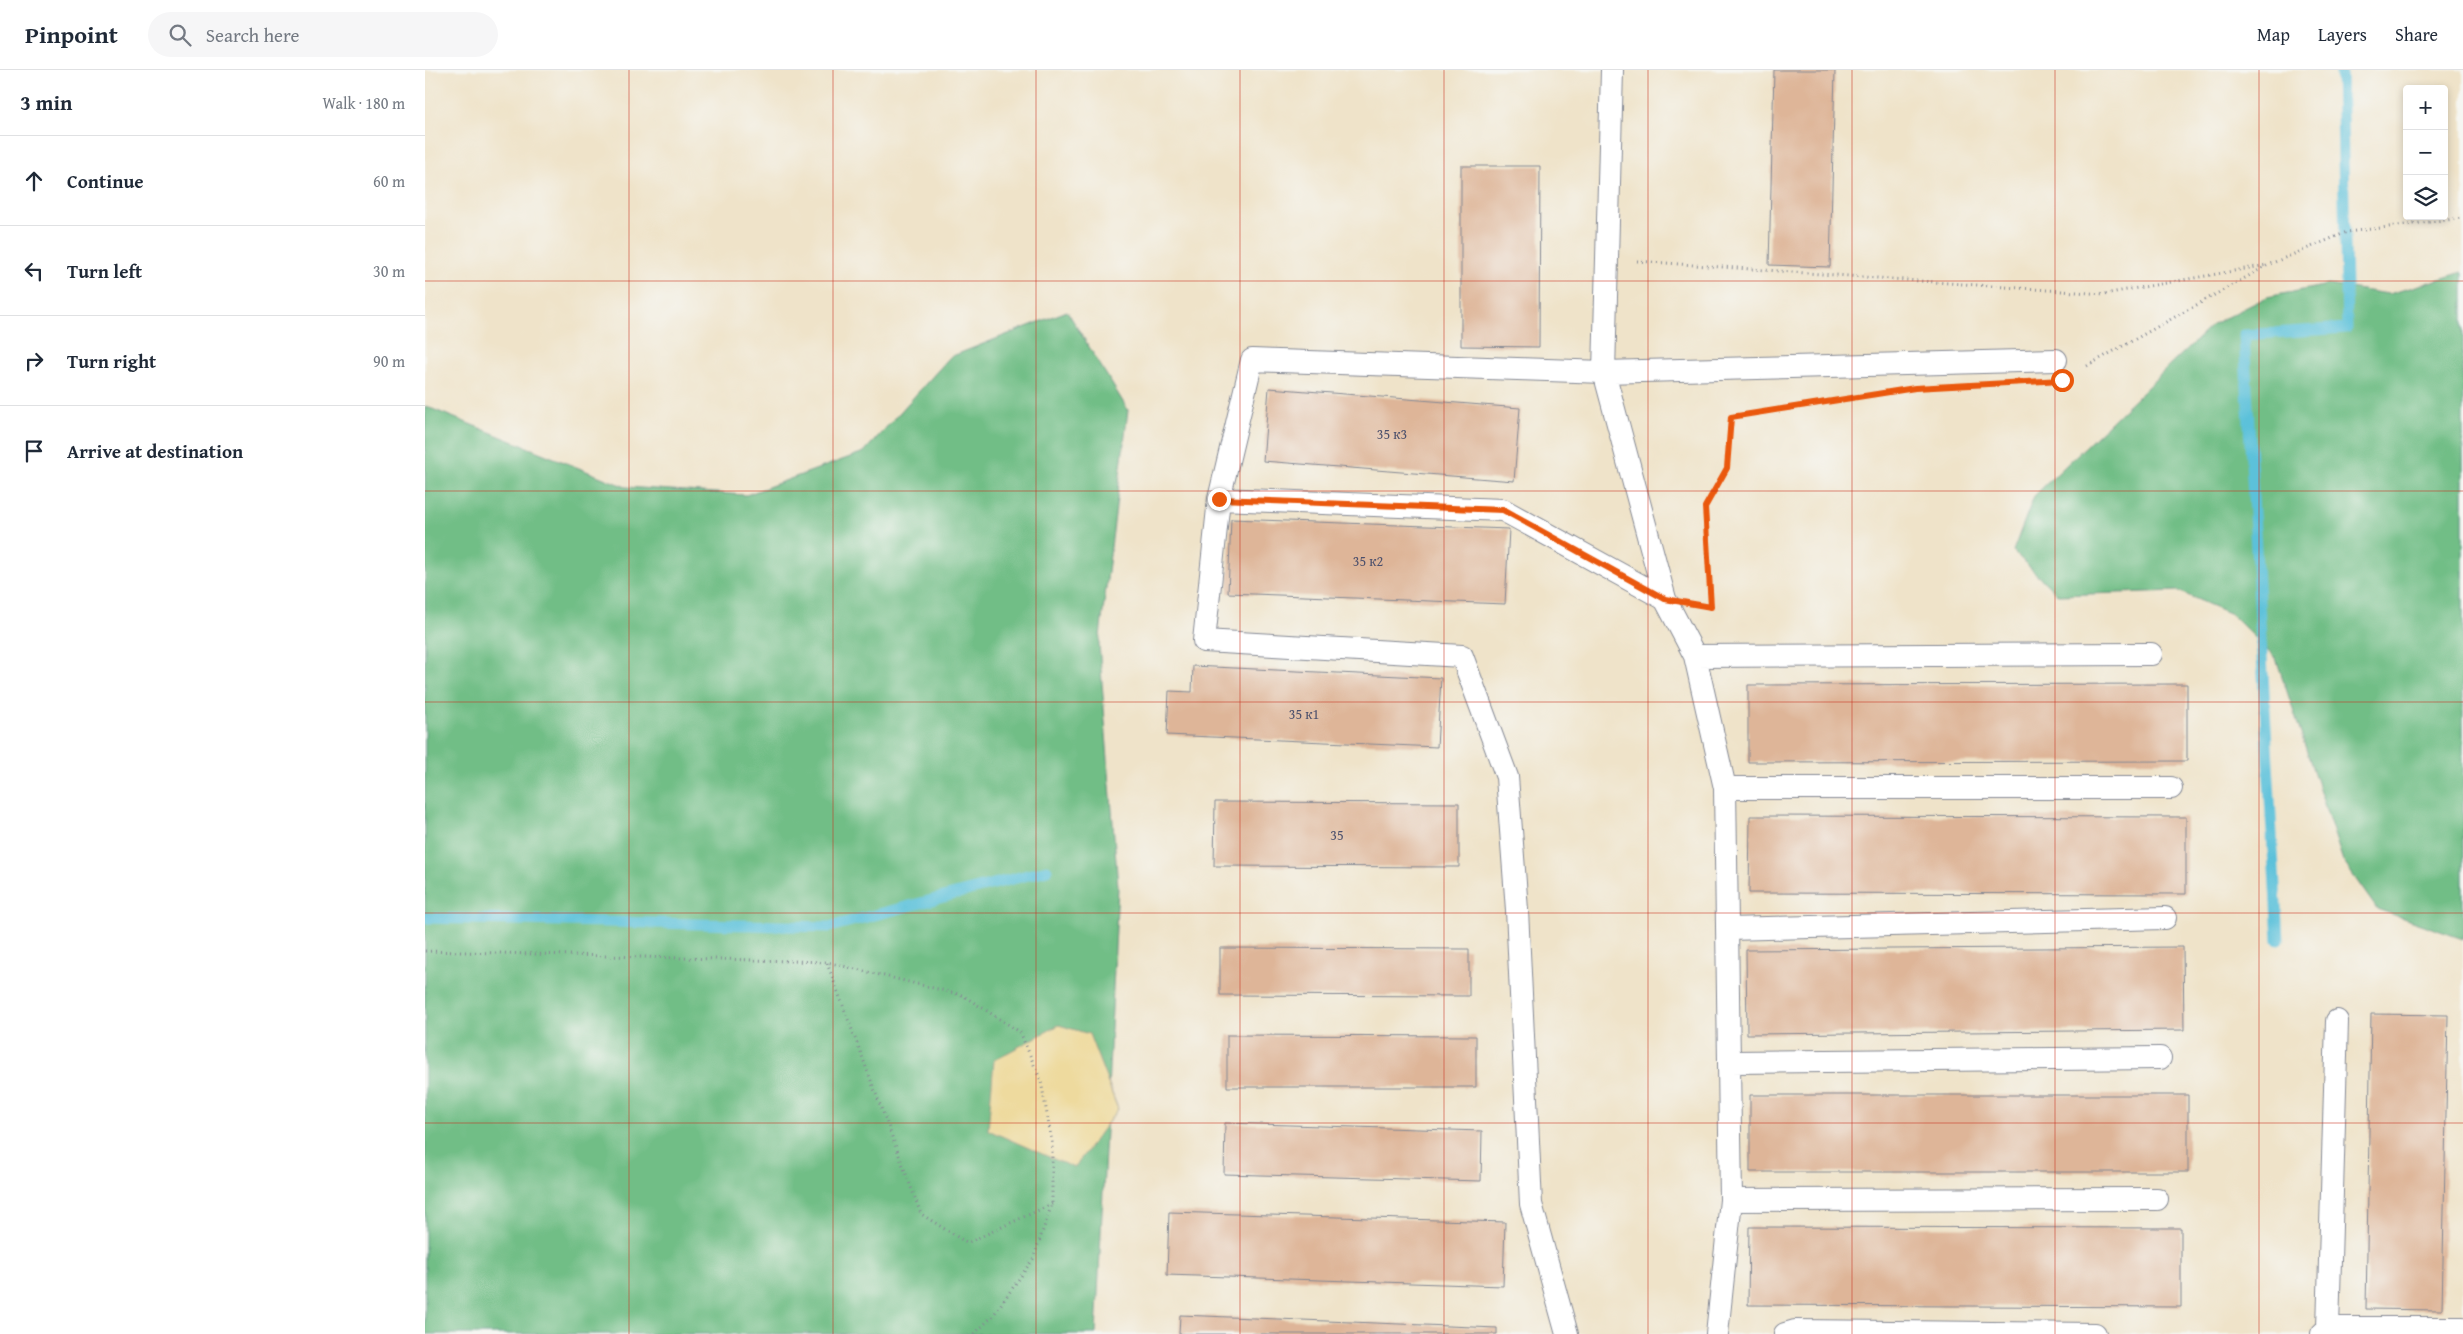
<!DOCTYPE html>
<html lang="en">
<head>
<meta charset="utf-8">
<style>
  body { margin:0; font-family:"Gentium Book Plus",serif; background:#f6f6f7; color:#1f2937 }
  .controls { position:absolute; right:15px; top:15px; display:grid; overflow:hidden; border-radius:5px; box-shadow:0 2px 8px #0003 }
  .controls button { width:45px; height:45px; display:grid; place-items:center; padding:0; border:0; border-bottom:1px solid #e0e1e3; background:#fff; color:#1f2937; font:25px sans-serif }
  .stop { position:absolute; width:15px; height:15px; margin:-11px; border:4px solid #ea580c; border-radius:50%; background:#fff }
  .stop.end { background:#ea580c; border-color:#fff; box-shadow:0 1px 5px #0008 }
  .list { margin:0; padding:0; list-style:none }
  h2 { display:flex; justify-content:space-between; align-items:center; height:65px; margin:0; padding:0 20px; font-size:21px }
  h2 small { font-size:16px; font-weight:400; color:#747a83 }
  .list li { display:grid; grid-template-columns:32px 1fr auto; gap:15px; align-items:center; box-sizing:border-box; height:90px; padding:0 20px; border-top:1px solid #e0e1e3 }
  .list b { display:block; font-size:19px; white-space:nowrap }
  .list em { font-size:16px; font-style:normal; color:#747a83 }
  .icon { flex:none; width:28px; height:28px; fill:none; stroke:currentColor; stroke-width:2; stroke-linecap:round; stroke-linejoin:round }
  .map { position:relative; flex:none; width:2038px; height:1264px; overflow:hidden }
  header { display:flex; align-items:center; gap:30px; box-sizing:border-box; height:70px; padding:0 25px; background:#fff; border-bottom:1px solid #e0e1e3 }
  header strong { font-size:24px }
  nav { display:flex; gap:28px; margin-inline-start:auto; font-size:18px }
  .search { width:350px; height:45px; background:#f6f6f7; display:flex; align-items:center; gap:12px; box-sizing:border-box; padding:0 18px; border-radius:28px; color:#747a83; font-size:19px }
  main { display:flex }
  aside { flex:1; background:#fff }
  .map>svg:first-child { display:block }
  .forest { fill:#71be86; stroke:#467672 }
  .sand { fill:#eeda9e; stroke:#84847e }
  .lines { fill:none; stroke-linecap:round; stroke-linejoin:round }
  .stream { stroke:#5cc1da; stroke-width:11 }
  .building { fill:#deb598 }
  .service-casing { stroke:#858994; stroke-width:24 }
  .path { stroke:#858994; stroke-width:3; stroke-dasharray:1 4; stroke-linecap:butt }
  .service { stroke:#fff; stroke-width:22 }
  .route { stroke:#ea580c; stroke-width:6 }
  .grid { fill:none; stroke:#c8321e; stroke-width:1; stroke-opacity:0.55 }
  .labels { text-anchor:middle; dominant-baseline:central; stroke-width:4; stroke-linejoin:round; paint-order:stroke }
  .number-label { font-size:14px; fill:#4c506c }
</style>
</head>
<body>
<header>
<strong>Pinpoint</strong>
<div class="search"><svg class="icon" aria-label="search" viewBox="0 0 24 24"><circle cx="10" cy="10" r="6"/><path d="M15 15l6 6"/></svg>Search here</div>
<nav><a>Map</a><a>Layers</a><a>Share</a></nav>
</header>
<main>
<aside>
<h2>3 min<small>Walk · 180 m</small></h2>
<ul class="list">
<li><svg class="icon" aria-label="ahead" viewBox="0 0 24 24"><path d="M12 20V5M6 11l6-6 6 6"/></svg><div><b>Continue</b></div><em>60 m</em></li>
<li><svg class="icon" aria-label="left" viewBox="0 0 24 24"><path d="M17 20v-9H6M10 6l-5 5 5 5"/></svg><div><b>Turn left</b></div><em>30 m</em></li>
<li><svg class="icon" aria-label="right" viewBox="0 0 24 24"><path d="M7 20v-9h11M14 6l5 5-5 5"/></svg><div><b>Turn right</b></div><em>90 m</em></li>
<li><svg class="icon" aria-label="arrive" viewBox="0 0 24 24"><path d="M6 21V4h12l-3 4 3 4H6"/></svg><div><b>Arrive at destination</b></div></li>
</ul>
</aside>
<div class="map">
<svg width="2038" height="1264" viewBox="0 0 2038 1264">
  <rect width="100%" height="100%" fill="#f6f6f2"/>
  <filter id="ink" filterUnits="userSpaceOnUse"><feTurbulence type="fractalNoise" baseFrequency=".02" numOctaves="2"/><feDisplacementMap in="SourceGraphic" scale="10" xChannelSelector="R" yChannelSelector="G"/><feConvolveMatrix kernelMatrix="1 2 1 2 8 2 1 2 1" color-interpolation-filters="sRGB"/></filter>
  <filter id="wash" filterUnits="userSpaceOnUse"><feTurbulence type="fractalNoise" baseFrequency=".0096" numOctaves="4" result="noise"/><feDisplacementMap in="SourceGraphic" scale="20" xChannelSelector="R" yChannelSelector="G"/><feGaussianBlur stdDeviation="1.12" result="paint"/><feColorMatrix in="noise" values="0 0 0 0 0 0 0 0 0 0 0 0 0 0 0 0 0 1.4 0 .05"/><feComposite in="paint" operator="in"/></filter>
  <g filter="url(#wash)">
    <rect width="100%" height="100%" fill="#efe3c9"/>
    <path class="forest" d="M 2038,202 L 2038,869 L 1952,839 L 1918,791 L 1851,588 L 1806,544 L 1753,521 L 1633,525 L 1588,481 L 1609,426 L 1788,254 L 1842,227 L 1903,215 L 1964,224 Z
      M 642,241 L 703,340 L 674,574 L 693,817 L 671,1264 L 0,1264 L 0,336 L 201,417 L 321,425 L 439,382 L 525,287 Z"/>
    <path class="sand" d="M 634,955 L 664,964 L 693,1039 L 649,1098 L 563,1060 L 569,990 Z"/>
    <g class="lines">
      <path class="stream" d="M 0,848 L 404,857 L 622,800
        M 1853,870 L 1819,265 L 1922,258 L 1916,0"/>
    </g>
    <g id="blocks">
      <path class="building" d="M 1349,0 L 1410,0 L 1405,197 L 1344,195 Z
        M 1036,96 L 1115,96 L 1114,277 L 1036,276 Z
        M 844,318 L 1095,338 L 1089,411 L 838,391 Z
        M 806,449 L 1084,459 L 1080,534 L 803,523 Z
        M 768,596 L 1016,608 L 1012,677 L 742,665 L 744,621 L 767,622 Z
        M 1762,614 L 1762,691 L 1323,692 L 1323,615 Z
        M 790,732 L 1034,733 L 1034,797 L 789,796 Z
        M 1325,746 L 1761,747 L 1761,824 L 1324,823 Z
        M 1758,877 L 1759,960 L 1322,964 L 1321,880 Z
        M 795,878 L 1044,879 L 1044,926 L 795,925 Z
        M 1946,944 L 2023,945 L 2017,1240 L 1941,1239 Z
        M 802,965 L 1051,966 L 1051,1017 L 802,1017 Z
        M 1325,1025 L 1763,1025 L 1763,1102 L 1325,1102 Z
        M 800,1053 L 1057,1061 L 1056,1111 L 799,1104 Z
        M 744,1142 L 1080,1152 L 1078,1216 L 742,1205 Z
        M 1324,1157 L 1756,1158 L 1756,1237 L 1323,1235 Z
        M 755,1245 L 1072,1258 L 1072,1264 L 754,1264 Z"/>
    </g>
  </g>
  <g filter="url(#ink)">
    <use href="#blocks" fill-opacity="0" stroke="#858994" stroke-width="1"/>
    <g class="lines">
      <g class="service-casing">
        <path id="service" d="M 1187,0 L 1179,302 L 1240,529 L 1270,586 L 1300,718 L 1306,1130 L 1292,1264
          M 794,429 L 827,290 L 1179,302 L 1631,290
          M 1270,586 L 1726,584
          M 1300,718 L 1746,718
          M 1303,859 L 1740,848
          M 1305,992 L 1735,988
          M 1306,1130 L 1732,1129
          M 1903,1258 L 1912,951
          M 1142,1264 L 1106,1134 L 1092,840 L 1082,707 L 1037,586 L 779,571 L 794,429 L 1078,440 L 1240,529
          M 1360,1264 L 1370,1261 L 1670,1264
          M 1897,1264 L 1903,1258 L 2038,1258"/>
      </g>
      <path class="path" d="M 1212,191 L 1679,224 L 1842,195
        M 1662,296 L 1845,194 L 1922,162 L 2038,148
        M 1280,536 L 1286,537 L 1280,437 L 1302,398 L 1306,347 L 1416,329
        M 0,881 L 402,892 L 537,925 L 595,962 L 616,1011 L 627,1072 L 627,1134 L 608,1189 L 567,1247 L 549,1264
        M 402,893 L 496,1144 L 542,1173 L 627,1134"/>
      <use href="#service" class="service"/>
    </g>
  </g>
  <g class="lines" filter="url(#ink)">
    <path class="route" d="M 794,429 L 1078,440 L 1240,529 L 1286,537 L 1280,437 L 1302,398 L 1306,347 L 1490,318 L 1637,310"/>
  </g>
  <path class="grid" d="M 204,0 L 204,1264M 408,0 L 408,1264M 611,0 L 611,1264M 815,0 L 815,1264M 1019,0 L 1019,1264M 1223,0 L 1223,1264M 1427,0 L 1427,1264M 1630,0 L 1630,1264M 1834,0 L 1834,1264M 0,211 L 2038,211M 0,421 L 2038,421M 0,632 L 2038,632M 0,843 L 2038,843M 0,1053 L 2038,1053"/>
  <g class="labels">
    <g class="number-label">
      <text x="967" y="364">35 к3</text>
      <text x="943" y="491">35 к2</text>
      <text x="879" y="644">35 к1</text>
      <text x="912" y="765">35</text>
    </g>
  </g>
</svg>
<div class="controls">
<button>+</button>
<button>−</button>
<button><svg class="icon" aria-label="layers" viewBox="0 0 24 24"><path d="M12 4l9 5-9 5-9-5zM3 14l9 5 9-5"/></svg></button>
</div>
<div class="stop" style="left:1637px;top:310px"></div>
<div class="stop end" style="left:794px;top:429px"></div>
</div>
</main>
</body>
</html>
